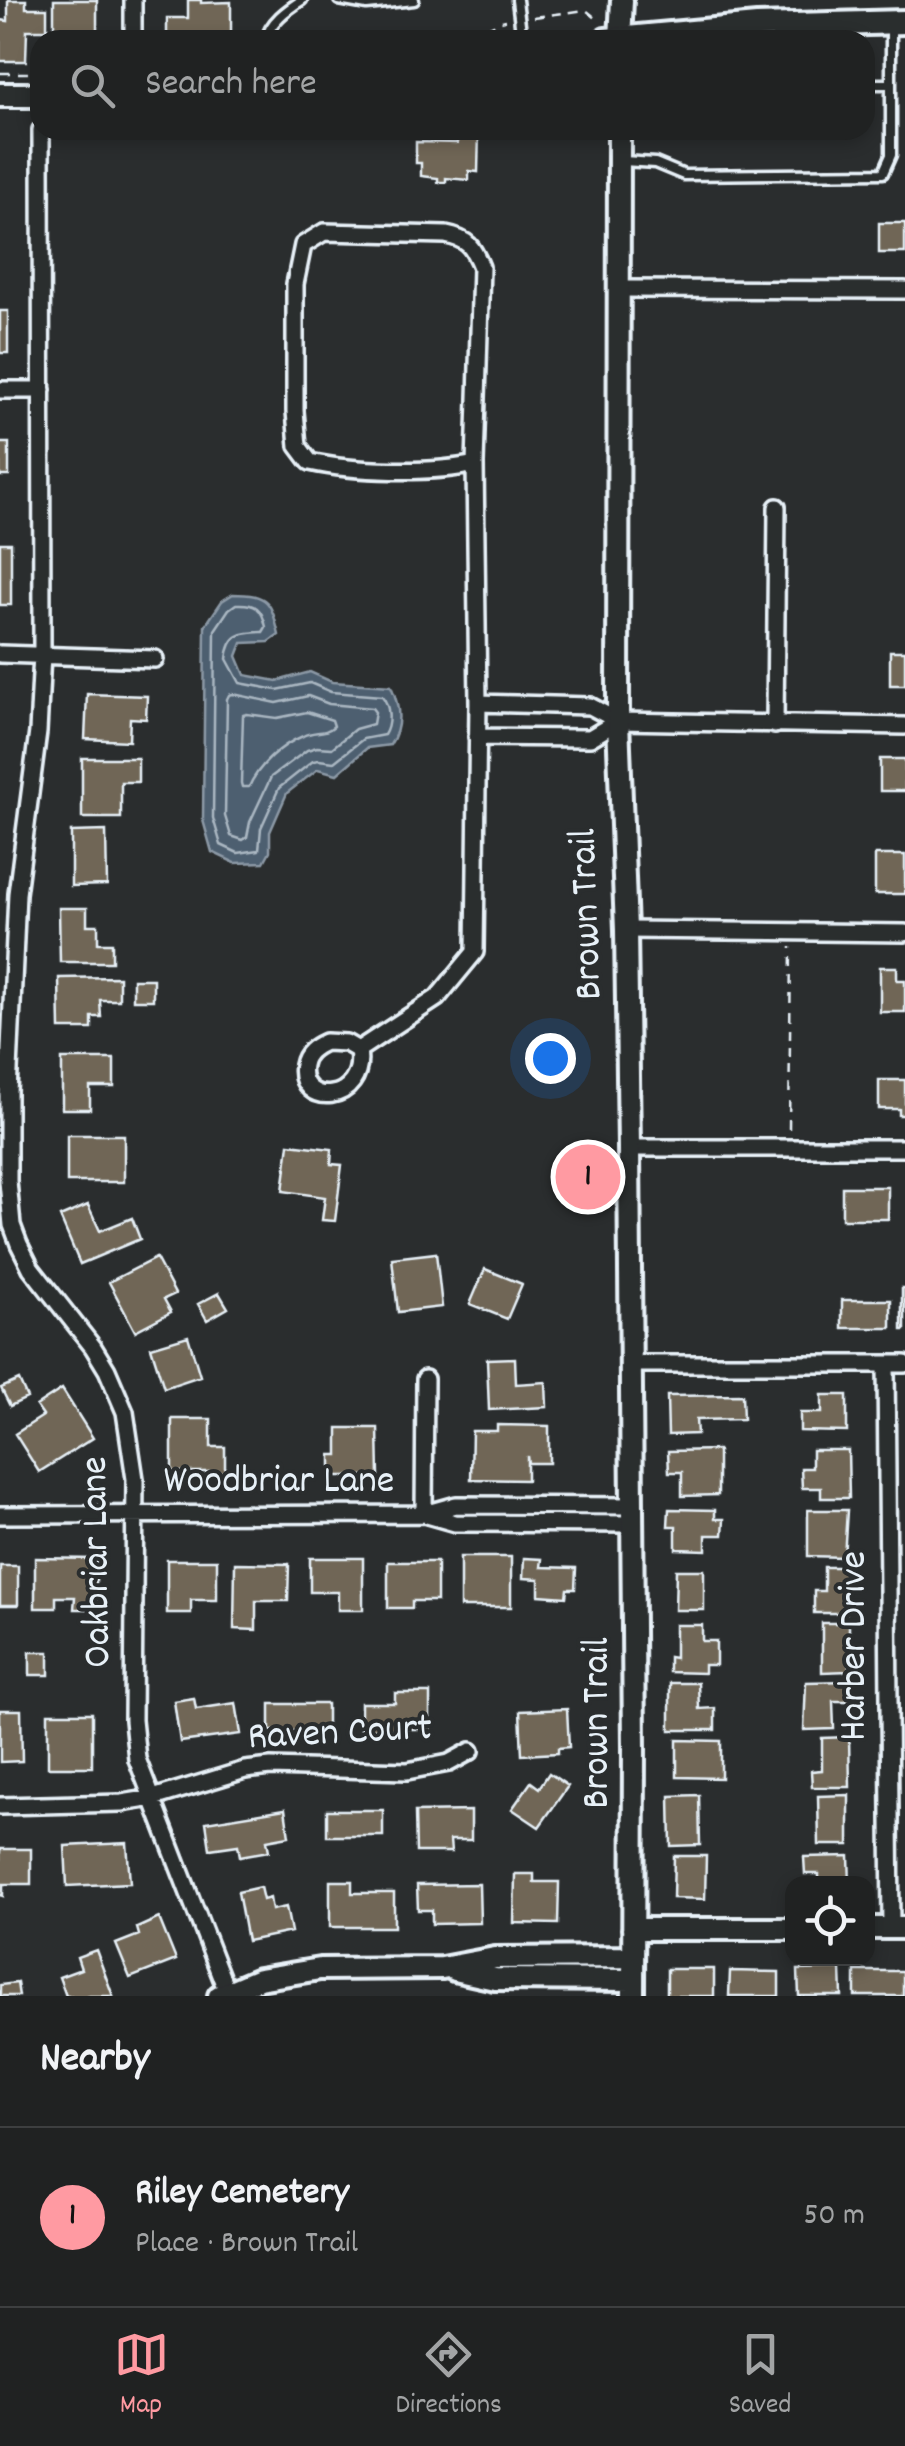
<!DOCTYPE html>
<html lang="en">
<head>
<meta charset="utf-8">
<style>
  body { margin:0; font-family:Dekko,sans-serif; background:#2d2f2f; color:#f1f3f6 }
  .controls { position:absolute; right:30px; bottom:30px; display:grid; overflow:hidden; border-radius:20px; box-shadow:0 5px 15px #0003 }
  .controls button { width:90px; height:90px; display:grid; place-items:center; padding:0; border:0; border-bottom:2px solid #3d3f40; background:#202222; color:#f1f3f6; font:50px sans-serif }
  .you { position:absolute; left:550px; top:1058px; width:35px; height:35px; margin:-25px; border:8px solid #fff; border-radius:50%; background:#1a73e8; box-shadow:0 0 0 15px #1a73e833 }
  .badge { display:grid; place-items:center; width:65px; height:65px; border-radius:50%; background:#ff9aa2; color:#111; font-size:32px; font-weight:700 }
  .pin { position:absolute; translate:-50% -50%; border:5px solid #fff; box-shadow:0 2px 10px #0006 }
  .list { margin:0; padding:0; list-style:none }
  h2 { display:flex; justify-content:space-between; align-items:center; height:130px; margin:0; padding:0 40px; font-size:42px }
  h2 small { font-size:32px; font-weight:400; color:#a2a4a5 }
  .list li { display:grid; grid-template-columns:65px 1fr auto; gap:30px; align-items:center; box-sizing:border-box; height:180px; padding:0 40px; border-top:2px solid #3d3f40 }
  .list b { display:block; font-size:38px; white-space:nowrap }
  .list p { margin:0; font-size:32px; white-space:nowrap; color:#a2a4a5 }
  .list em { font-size:32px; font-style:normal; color:#a2a4a5 }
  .icon { flex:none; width:55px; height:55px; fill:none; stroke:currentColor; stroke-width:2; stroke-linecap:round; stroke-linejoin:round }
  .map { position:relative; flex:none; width:905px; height:1996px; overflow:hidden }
  .search { position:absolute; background:#202222; box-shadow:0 5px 15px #0003; left:30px; right:30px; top:30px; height:110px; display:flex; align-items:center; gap:25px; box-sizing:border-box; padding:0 35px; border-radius:30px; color:#a2a4a5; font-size:38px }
  .sheet { height:310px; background:#202222 }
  nav { display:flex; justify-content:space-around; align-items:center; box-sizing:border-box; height:140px; border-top:2px solid #3d3f40; background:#202222; font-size:28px; color:#a2a4a5 }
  nav a { display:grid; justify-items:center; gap:5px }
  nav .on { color:#ff9aa2 }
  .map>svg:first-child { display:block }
  .water { fill:#4e5f70; stroke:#8c99a6; stroke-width:2.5 }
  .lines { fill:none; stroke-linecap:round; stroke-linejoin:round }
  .shore { stroke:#aab7c2; stroke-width:2.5 }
  .building { fill:#6f6656; stroke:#e8f1f8; stroke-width:2.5 }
  .service-casing { stroke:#e8f1f8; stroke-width:15 }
  .minor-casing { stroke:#e8f1f8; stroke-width:22 }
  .tertiary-casing { stroke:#e8f1f8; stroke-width:28 }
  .secondary-casing { stroke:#e8f1f8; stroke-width:30 }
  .path { stroke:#e8f1f8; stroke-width:2.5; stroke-dasharray:10 8; stroke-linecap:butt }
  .service { stroke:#2a2d2e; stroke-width:8 }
  .minor { stroke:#2a2d2e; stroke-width:15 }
  .tertiary { stroke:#2a2d2e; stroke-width:20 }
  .secondary { stroke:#2a2d2e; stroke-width:22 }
  .labels { text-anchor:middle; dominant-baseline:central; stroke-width:8; stroke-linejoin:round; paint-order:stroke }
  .street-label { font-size:40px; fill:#e8f1f8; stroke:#2a2d2e }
</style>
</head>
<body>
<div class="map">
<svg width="905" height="1996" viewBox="0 0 905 1996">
  <rect width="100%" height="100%" fill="#2a2d2e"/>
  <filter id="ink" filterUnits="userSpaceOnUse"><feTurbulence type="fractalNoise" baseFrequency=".01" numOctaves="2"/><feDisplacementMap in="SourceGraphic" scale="20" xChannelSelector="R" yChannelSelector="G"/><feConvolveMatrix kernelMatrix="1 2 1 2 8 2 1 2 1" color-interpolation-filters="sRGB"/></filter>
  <g filter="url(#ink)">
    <path class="water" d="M 233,594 C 269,594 271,602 279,635 L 269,642 L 242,643 L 237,656 L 245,675 L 277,681 L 310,672 L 332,682 L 391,686 C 400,706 402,727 390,745 L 367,748 L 337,774 L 318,769 L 287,793 L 270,832 L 270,851 L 264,862 L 235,863 L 212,852 L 203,820 L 205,626 L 222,601 Z"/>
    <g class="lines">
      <path class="shore" d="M 236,604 C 256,603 262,608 266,627 L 263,632 C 241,633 230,633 227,659 L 240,683 L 277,690 L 310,683 L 331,692 L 382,696 C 390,705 391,724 384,735 L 363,739 L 334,762 L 319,760 L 313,761 L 279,788 L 261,828 L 259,850 L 238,853 L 221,845 L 213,818 L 215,630 L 229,609 Z
        M 233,694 L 277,703 L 308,696 L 329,704 L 372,708 L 375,712 L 373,724 L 355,729 L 332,748 L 317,747 L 307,750 L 271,777 L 250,822 L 247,837 L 243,840 L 231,836 L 225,816 L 227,699 L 229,695 Z
        M 307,712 L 332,720 L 334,726 C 324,735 315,730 303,736 C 281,745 258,766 249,787 L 242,787 L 241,783 L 243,715 L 247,714 L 277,718 Z"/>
    </g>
    <path class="building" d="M 8,0 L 26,0 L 26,8 L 47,8 L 47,30 L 27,30 L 26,61 L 0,61 L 0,20 L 8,21 Z
      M 54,0 L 97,0 L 97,40 L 54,40 Z
      M 188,0 L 201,0 L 201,3 L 231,2 L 231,40 L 167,40 L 167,18 L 188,18 Z
      M 457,130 L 479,130 L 478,172 L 469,171 L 469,180 L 446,178 L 446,182 L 438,182 L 438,178 L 421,176 L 421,163 L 416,163 L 416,142 L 457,143 Z
      M 879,223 L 905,223 L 905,253 L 879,253 Z
      M 0,311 L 8,311 L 8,353 L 0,353 Z
      M 0,443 L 9,443 L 9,476 L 0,476 Z
      M 0,543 L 11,543 L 11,605 L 0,605 Z
      M 890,651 L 905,651 L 905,685 L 890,685 Z
      M 87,694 L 147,696 L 146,719 L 130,718 L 129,741 L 85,739 Z
      M 82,758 L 138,758 L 138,782 L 121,782 L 121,818 L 82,818 Z
      M 880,759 L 905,759 L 905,791 L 880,791 Z
      M 106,831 L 107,885 L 71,886 L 71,832 Z
      M 875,855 L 905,855 L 905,894 L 875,894 Z
      M 59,908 L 87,908 L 87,925 L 98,925 L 98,943 L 112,943 L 112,962 L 60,962 Z
      M 880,967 L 897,967 L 897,980 L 905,980 L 905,1012 L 880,1012 Z
      M 119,977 L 119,1000 L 100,1000 L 101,1017 L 92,1017 L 92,1029 L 60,1029 L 59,978 Z
      M 133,979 L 153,979 L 153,1000 L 133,1000 Z
      M 62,1059 L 114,1059 L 114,1087 L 90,1087 L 90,1109 L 62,1109 Z
      M 879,1080 L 905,1080 L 905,1115 L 899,1115 L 899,1109 L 879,1109 Z
      M 67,1135 L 124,1135 L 124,1182 L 67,1182 Z
      M 289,1144 L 332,1149 L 331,1164 L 342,1165 L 335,1221 L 322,1220 L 325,1197 L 283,1191 Z
      M 842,1187 L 888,1187 L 888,1219 L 842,1219 Z
      M 88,1205 L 100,1231 L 132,1218 L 140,1239 L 80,1264 L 60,1217 Z
      M 436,1253 L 442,1307 L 398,1312 L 392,1258 Z
      M 156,1258 L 175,1294 L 164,1299 L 171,1312 L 135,1331 L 109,1282 Z
      M 485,1269 L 522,1284 L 507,1319 L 470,1304 Z
      M 902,1288 L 905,1288 L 905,1330 L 902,1330 Z
      M 219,1293 L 228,1308 L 207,1320 L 198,1304 Z
      M 842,1300 L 891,1300 L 891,1328 L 842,1328 Z
      M 188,1336 L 200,1376 L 164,1388 L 151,1347 Z
      M 515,1358 L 516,1384 L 546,1382 L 547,1407 L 489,1410 L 487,1359 Z
      M 19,1380 L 27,1398 L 10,1406 L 1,1388 Z
      M 62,1389 L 93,1438 L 39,1472 L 15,1434 L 43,1416 L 36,1406 Z
      M 742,1395 L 743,1419 L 696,1420 L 697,1434 L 668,1435 L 667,1396 Z
      M 822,1395 L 847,1395 L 847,1432 L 800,1431 L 800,1413 L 822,1413 Z
      M 172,1419 L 211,1419 L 211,1447 L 225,1447 L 225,1472 L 172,1472 Z
      M 497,1425 L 549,1426 L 549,1463 L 528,1463 L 527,1456 L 527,1480 L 471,1479 L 472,1431 L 497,1431 Z
      M 338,1428 L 378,1428 L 379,1476 L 331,1476 L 331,1455 L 338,1455 Z
      M 718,1450 L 718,1495 L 682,1496 L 682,1472 L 669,1472 L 668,1451 Z
      M 812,1450 L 848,1450 L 849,1498 L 821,1498 L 821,1488 L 802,1488 L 801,1468 L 812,1468 Z
      M 669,1509 L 715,1510 L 715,1519 L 724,1519 L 723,1535 L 706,1535 L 706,1550 L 676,1549 L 676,1526 L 668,1526 Z
      M 808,1510 L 847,1510 L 844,1557 L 808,1556 Z
      M 460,1557 L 511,1557 L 511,1607 L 460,1607 Z
      M 35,1558 L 96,1559 L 96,1609 L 74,1609 L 75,1597 L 56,1597 L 56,1608 L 35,1608 Z
      M 310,1558 L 363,1558 L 363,1610 L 338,1610 L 338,1592 L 310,1592 Z
      M 524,1558 L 542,1559 L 541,1567 L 576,1568 L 575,1589 L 567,1589 L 566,1597 L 539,1595 L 539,1579 L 523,1578 Z
      M 167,1560 L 217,1560 L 217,1600 L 191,1600 L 191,1613 L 167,1613 Z
      M 388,1562 L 437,1562 L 437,1601 L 412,1601 L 412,1608 L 388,1608 Z
      M 235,1563 L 289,1564 L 288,1601 L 256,1601 L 256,1630 L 234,1629 Z
      M 0,1566 L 18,1566 L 18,1605 L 0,1605 Z
      M 824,1567 L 846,1567 L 846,1613 L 814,1613 L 814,1591 L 824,1591 Z
      M 676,1570 L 704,1570 L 704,1610 L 675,1610 Z
      M 822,1623 L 849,1623 L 849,1671 L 822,1672 Z
      M 675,1625 L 702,1625 L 702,1641 L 716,1641 L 716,1665 L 704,1665 L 704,1673 L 669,1672 L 669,1657 L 675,1658 Z
      M 30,1652 L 49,1652 L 49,1675 L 30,1675 Z
      M 850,1681 L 851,1701 L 833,1701 L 834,1729 L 804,1730 L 806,1682 Z
      M 670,1683 L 698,1683 L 699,1709 L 715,1708 L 715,1730 L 670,1730 Z
      M 395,1693 L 430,1693 L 430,1729 L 361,1729 L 361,1703 L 395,1703 Z
      M 194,1698 L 196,1709 L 236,1703 L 241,1734 L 180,1742 L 174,1701 Z
      M 270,1704 L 327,1704 L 327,1731 L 270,1731 Z
      M 567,1709 L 569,1747 L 558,1748 L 558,1753 L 522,1755 L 520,1711 Z
      M 0,1710 L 21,1710 L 22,1761 L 0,1762 Z
      M 48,1713 L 92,1713 L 92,1767 L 48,1767 Z
      M 849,1737 L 850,1787 L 812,1787 L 811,1771 L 822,1770 L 822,1738 Z
      M 677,1740 L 721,1741 L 721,1778 L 677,1777 Z
      M 549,1773 L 568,1786 L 539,1827 L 512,1809 L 531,1782 L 539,1788 Z
      M 699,1795 L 700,1845 L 671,1846 L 670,1796 Z
      M 849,1795 L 849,1845 L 819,1845 L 818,1796 Z
      M 285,1809 L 289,1836 L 267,1840 L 269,1851 L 240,1856 L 238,1845 L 210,1849 L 206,1822 Z
      M 327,1810 L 383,1810 L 383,1836 L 327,1836 Z
      M 471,1811 L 471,1840 L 450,1840 L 451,1852 L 416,1852 L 415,1812 Z
      M 127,1843 L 130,1883 L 67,1886 L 65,1846 Z
      M 0,1849 L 31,1849 L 31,1884 L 3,1884 L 3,1896 L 0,1895 Z
      M 674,1856 L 706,1856 L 705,1899 L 673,1898 Z
      M 849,1856 L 850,1884 L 819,1884 L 819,1874 L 805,1874 L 804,1857 Z
      M 515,1874 L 534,1874 L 534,1882 L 559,1882 L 558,1924 L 514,1923 Z
      M 330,1881 L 352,1881 L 352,1893 L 394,1893 L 394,1927 L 330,1927 Z
      M 479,1884 L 480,1923 L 432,1924 L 432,1910 L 418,1910 L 417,1885 Z
      M 260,1887 L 263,1900 L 270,1898 L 272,1910 L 286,1907 L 291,1932 L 247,1941 L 238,1892 Z
      M 159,1918 L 176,1960 L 130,1978 L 116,1944 L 139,1935 L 137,1928 Z
      M 96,1950 L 113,1996 L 66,1996 L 59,1977 L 81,1969 L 77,1957 Z
      M 667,1969 L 714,1969 L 714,1996 L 667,1996 Z
      M 841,1969 L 842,1996 L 799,1996 L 798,1970 Z
      M 730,1971 L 779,1972 L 779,1996 L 729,1996 Z
      M 855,1971 L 903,1971 L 903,1996 L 855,1996 Z
      M 17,1983 L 19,1996 L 0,1996 L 0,1985 Z"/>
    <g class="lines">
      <g class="service-casing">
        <path id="service" d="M 339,0 L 367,5 L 414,0
          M 517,0 L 522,40
          M 266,40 C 269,22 288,9 302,0
          M 865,84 L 891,84
          M 623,161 L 655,163 L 684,175 L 883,173 L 891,155 L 891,27"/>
      </g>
      <g class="minor-casing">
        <path id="minor" d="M 133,0 L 133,40
          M 41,130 L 42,654 L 38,732 L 17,894 L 8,1093 L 8,1181 L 12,1225 L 19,1244 L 31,1268 L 93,1347 L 107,1370 L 125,1412 L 135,1479 L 133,1720 L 137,1759 L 227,1992
          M 324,232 L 446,235 C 468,239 473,247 481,267 L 475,464 C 431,474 354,472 310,462 L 298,446 L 295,411 L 295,284 L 303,245 Z
          M 619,289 L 905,290
          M 0,390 L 42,390
          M 0,654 L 155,659
          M 478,703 L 590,706 L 618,721 L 905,726
          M 775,725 L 777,507
          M 477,737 L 590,738 L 618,721
          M 626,930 L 905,933
          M 325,1042 L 346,1043 L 358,1050 C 367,1105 296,1108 303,1065 C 305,1053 314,1047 325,1042 Z
          M 358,1050 L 437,998 L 475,952 L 478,703 L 475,464
          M 629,1148 L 905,1148
          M 631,1364 L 905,1364
          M 886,1364 L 891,1928
          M 424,1514 L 425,1379
          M 0,1515 L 424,1514 L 456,1505 L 633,1506
          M 427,1515 L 455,1523 L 633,1524
          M 0,1806 L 122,1803 L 153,1798 L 245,1770 L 271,1767 L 407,1771 L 449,1763 L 471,1751"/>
      </g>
      <g class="tertiary-casing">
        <path id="tertiary" d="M 620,40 L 622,0
          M 619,130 L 618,721 L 626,930 L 629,1148 L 634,1748 L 633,1996
          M 868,1928 L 905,1928
          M 633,1929 L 792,1929
          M 454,1970 L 495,1979 L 633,1980
          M 219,1996 L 259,1979 L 320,1969 L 442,1968 L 495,1958 L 633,1957"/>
      </g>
      <g class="secondary-casing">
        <path id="secondary" d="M 606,40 L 757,26 L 905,22
          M 0,95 L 40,95"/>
      </g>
      <path class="path" d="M 534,17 L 586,10 L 601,22
        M 485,28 C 494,27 497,21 506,20
        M 0,73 L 40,73
        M 789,1129 L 791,947"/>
      <use href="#service" class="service"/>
      <use href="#minor" class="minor"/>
      <use href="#tertiary" class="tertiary"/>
      <use href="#secondary" class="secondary"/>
    </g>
  </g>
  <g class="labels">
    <g class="street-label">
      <text transform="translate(589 914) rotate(-92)">Brown Trail</text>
      <text x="279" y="1483">Woodbriar Lane</text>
      <text transform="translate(99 1562) rotate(-91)">Oakbriar Lane</text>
      <text transform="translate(856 1646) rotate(-90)">Harber Drive</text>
      <text transform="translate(599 1723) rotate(-90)">Brown Trail</text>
      <text transform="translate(340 1735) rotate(-3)">Raven Court</text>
    </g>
  </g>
</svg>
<div class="controls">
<button><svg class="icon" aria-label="locate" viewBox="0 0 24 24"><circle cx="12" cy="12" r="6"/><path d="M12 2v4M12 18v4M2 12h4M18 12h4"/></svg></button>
</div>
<div class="you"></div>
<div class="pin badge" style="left:588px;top:1177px">1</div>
<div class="search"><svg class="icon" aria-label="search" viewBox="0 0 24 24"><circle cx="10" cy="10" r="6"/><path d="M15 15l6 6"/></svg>Search here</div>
</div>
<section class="sheet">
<h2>Nearby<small></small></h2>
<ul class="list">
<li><span class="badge">1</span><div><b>Riley Cemetery</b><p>Place · Brown Trail</p></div><em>50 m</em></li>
</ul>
</section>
<nav>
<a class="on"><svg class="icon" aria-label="map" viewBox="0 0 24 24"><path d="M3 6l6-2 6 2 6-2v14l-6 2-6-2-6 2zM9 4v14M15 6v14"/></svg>Map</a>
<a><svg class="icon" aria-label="directions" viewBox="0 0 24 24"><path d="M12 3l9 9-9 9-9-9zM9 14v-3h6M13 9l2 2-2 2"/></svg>Directions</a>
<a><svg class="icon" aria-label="saved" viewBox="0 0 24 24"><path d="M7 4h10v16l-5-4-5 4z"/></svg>Saved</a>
</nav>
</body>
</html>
